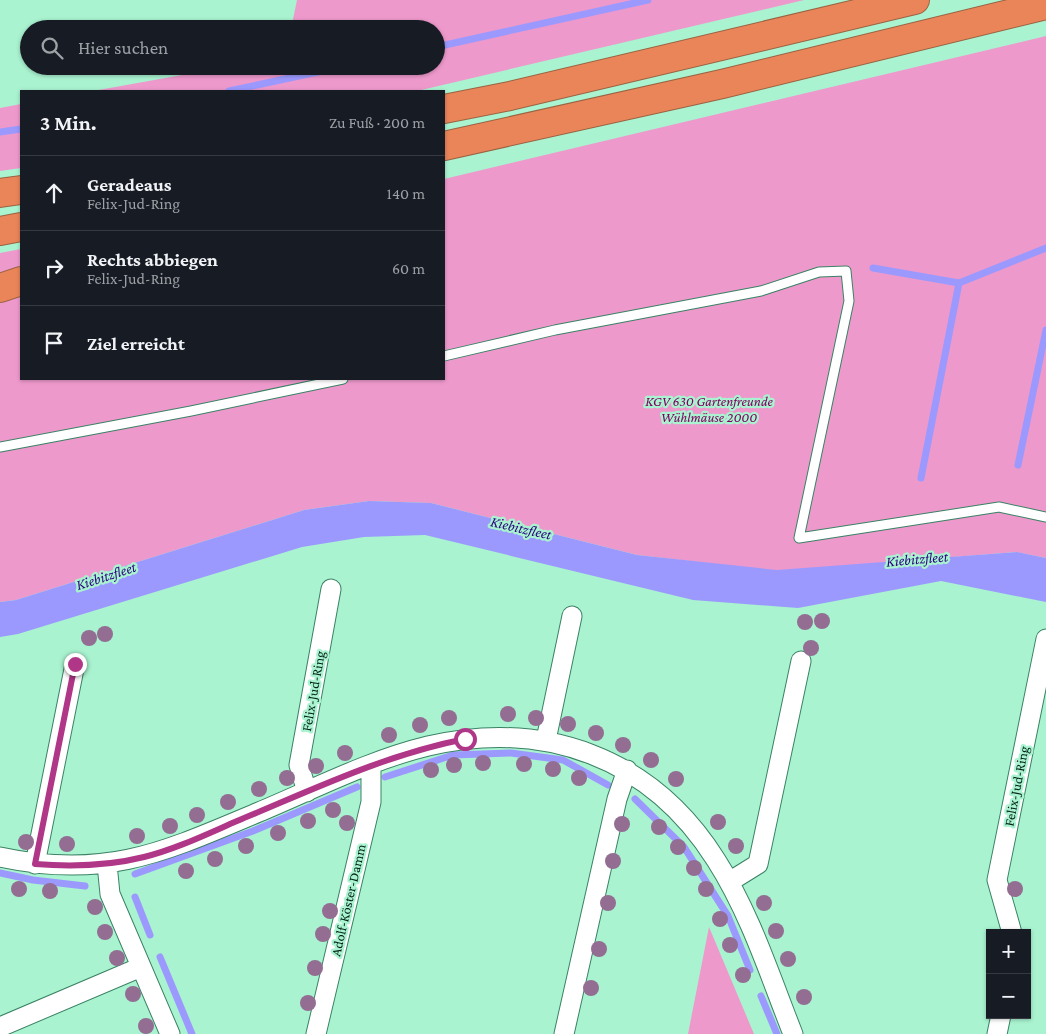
<!DOCTYPE html>
<html lang="de">
<head>
<meta charset="utf-8">
<style>
  body { margin:0; font-family:"Crimson Pro",serif; background:#20242c; color:#f1f3f6 }
  .controls { position:absolute; right:15px; bottom:15px; display:grid; overflow:hidden; border-radius:0px; box-shadow:0 1px 4px #0004 }
  .controls button { width:45px; height:45px; display:grid; place-items:center; padding:0; border:0; border-bottom:1px solid #363941; background:#171b24; color:#f1f3f6; font:25px sans-serif }
  .stop { position:absolute; width:15px; height:15px; margin:-11px; border:4px solid #b03688; border-radius:50%; background:#fff }
  .stop.end { background:#b03688; border-color:#fff; box-shadow:0 1px 5px #0008 }
  .list { margin:0; padding:0; list-style:none }
  h2 { display:flex; justify-content:space-between; align-items:center; height:65px; margin:0; padding:0 20px; font-size:21px }
  h2 small { font-size:16px; font-weight:400; color:#9ea1a6 }
  .list li { display:grid; grid-template-columns:32px 1fr auto; gap:15px; align-items:center; box-sizing:border-box; height:75px; padding:0 20px; border-top:1px solid #363941 }
  .list b { display:block; font-size:19px; white-space:nowrap }
  .list p { margin:0; font-size:16px; white-space:nowrap; color:#9ea1a6 }
  .list em { font-size:16px; font-style:normal; color:#9ea1a6 }
  .icon { flex:none; width:28px; height:28px; fill:none; stroke:currentColor; stroke-width:2; stroke-linecap:round; stroke-linejoin:round }
  .map { position:relative; flex:none; width:1046px; height:1034px; overflow:hidden }
  .search { position:absolute; background:#171b24; box-shadow:0 1px 4px #0004; left:20px; top:20px; width:425px; height:55px; display:flex; align-items:center; gap:12px; box-sizing:border-box; padding:0 18px; border-radius:28px; color:#9ea1a6; font-size:19px }
  .panel { position:absolute; background:#171b24; box-shadow:0 1px 4px #0004; left:20px; top:90px; width:425px; height:290px; border-radius:0px }
  .map>svg:first-child { display:block }
  .green { fill:#e9c }
  .water { fill:#9c99fe }
  .lines { fill:none; stroke-linecap:round; stroke-linejoin:round }
  .stream { stroke:#9c99fe; stroke-width:7 }
  .service-casing { stroke:#3a8264; stroke-width:11 }
  .minor-casing { stroke:#3a8264; stroke-width:21 }
  .motorway-casing { stroke:#9a6342; stroke-width:30 }
  .service { stroke:#fff; stroke-width:9 }
  .minor { stroke:#fff; stroke-width:19 }
  .motorway { stroke:#ea8559; stroke-width:28 }
  .tree { fill:#936d92 }
  .route { stroke:#b03688; stroke-width:6 }
  .labels { text-anchor:middle; dominant-baseline:central; stroke-width:4.5; stroke-linejoin:round; paint-order:stroke }
  .park-label { font-size:14px; font-style:italic; fill:#81005f; stroke:#a9f3d0 }
  .street-label { font-size:14px; fill:#042317; stroke:#a9f3d0 }
  .water-label { font-size:15px; font-style:italic; fill:#2c037f; stroke:#a9f3d0 }
</style>
</head>
<body>
<div class="map">
<svg width="1046" height="1034" viewBox="0 0 1046 1034">
  <rect width="100%" height="100%" fill="#a9f3d0"/>
  <path class="green" d="M 297,0 L 804,0 L 417,91 L 93,91 L 232,66 L 436,66 L 436,29 L 291,29 Z
    M 1046,36 L 1046,558 L 1016,552 L 777,571 L 637,555 L 431,503 L 369,501 L 304,510 L 16,600 L 0,602 L 0,303 L 21,296 L 21,379 L 444,379 L 444,179 Z
    M 21,104 L 21,168 L 0,171 L 0,108 Z
    M 21,249 L 21,268 L 0,275 L 0,253 Z
    M 709,927 L 754,1034 L 688,1034 Z"/>
  <path class="water" d="M 369,501 L 431,503 L 637,555 L 777,570 L 1017,552 L 1046,558 L 1046,602 L 941,581 L 798,608 L 693,600 L 425,535 L 364,537 L 302,547 L 18,634 L 0,637 L 0,602 L 16,600 L 304,510 Z"/>
  <g class="lines">
    <path class="stream" d="M 436,47 L 648,0
      M 229,91 L 346,66
      M 0,132 L 21,129
      M 873,268 L 959,283 L 1046,248
      M 1018,465 L 1046,330
      M 921,478 L 959,283
      M 385,777 L 453,755 L 511,753 L 563,760 L 608,785
      M 635,799 L 684,847 L 728,916 L 750,970
      M 0,873 L 33,880 L 85,886
      M 135,874 L 253,831 L 357,787
      M 135,897 L 150,935
      M 160,957 L 192,1034
      M 761,996 L 777,1034"/>
    <g class="service-casing">
      <path id="service" d="M 444,356 L 555,330 L 761,291 L 819,272 L 846,271 L 849,301 L 799,538 L 999,507 L 1046,517
        M 0,447 L 191,411 L 343,379"/>
    </g>
    <g class="minor-casing">
      <path id="minor" d="M 546,740 L 572,616
        M 307,792 L 299,765 L 331,589
        M 0,857 C 106,880 164,852 259,812 C 314,789 370,760 428,746 C 544,719 651,757 716,860 C 750,913 770,976 793,1034
        M 35,864 L 75,664
        M 107,864 L 110,894 L 170,1034
        M 729,882 L 758,864 L 801,661
        M 1012,933 L 997,880 L 1046,639
        M 0,1027 L 141,967
        M 316,1034 L 371,802 L 371,765
        M 564,1034 L 617,799 L 627,770
        M 997,1034 L 1001,1015"/>
    </g>
    <g class="motorway-casing">
      <path id="motorway" d="M 444,109 L 510,96 L 915,0
        M 444,146 L 722,84 L 1046,5
        M 0,193 L 21,190
        M 0,231 L 21,227
        M 0,288 L 21,281"/>
    </g>
    <use href="#service" class="service"/>
    <use href="#minor" class="minor"/>
    <use href="#motorway" class="motorway"/>
  </g>
  <g class="tree">
    <circle cx="822" cy="621" r="8"/>
    <circle cx="805" cy="622" r="8"/>
    <circle cx="105" cy="634" r="8"/>
    <circle cx="89" cy="638" r="8"/>
    <circle cx="811" cy="648" r="8"/>
    <circle cx="508" cy="714" r="8"/>
    <circle cx="449" cy="718" r="8"/>
    <circle cx="536" cy="718" r="8"/>
    <circle cx="568" cy="724" r="8"/>
    <circle cx="420" cy="725" r="8"/>
    <circle cx="596" cy="733" r="8"/>
    <circle cx="389" cy="735" r="8"/>
    <circle cx="623" cy="745" r="8"/>
    <circle cx="345" cy="753" r="8"/>
    <circle cx="651" cy="760" r="8"/>
    <circle cx="483" cy="763" r="8"/>
    <circle cx="524" cy="764" r="8"/>
    <circle cx="454" cy="765" r="8"/>
    <circle cx="316" cy="766" r="8"/>
    <circle cx="553" cy="769" r="8"/>
    <circle cx="431" cy="770" r="8"/>
    <circle cx="287" cy="778" r="8"/>
    <circle cx="579" cy="778" r="8"/>
    <circle cx="676" cy="779" r="8"/>
    <circle cx="259" cy="789" r="8"/>
    <circle cx="228" cy="802" r="8"/>
    <circle cx="333" cy="810" r="8"/>
    <circle cx="197" cy="815" r="8"/>
    <circle cx="308" cy="821" r="8"/>
    <circle cx="718" cy="822" r="8"/>
    <circle cx="347" cy="823" r="8"/>
    <circle cx="622" cy="824" r="8"/>
    <circle cx="170" cy="826" r="8"/>
    <circle cx="659" cy="827" r="8"/>
    <circle cx="278" cy="833" r="8"/>
    <circle cx="137" cy="836" r="8"/>
    <circle cx="26" cy="842" r="8"/>
    <circle cx="67" cy="844" r="8"/>
    <circle cx="246" cy="846" r="8"/>
    <circle cx="736" cy="846" r="8"/>
    <circle cx="678" cy="847" r="8"/>
    <circle cx="215" cy="859" r="8"/>
    <circle cx="613" cy="861" r="8"/>
    <circle cx="694" cy="868" r="8"/>
    <circle cx="186" cy="871" r="8"/>
    <circle cx="19" cy="889" r="8"/>
    <circle cx="706" cy="889" r="8"/>
    <circle cx="1015" cy="889" r="8"/>
    <circle cx="50" cy="891" r="8"/>
    <circle cx="608" cy="903" r="8"/>
    <circle cx="764" cy="903" r="8"/>
    <circle cx="95" cy="907" r="8"/>
    <circle cx="330" cy="911" r="8"/>
    <circle cx="720" cy="919" r="8"/>
    <circle cx="776" cy="931" r="8"/>
    <circle cx="105" cy="932" r="8"/>
    <circle cx="323" cy="934" r="8"/>
    <circle cx="730" cy="945" r="8"/>
    <circle cx="599" cy="949" r="8"/>
    <circle cx="117" cy="958" r="8"/>
    <circle cx="788" cy="959" r="8"/>
    <circle cx="315" cy="968" r="8"/>
    <circle cx="743" cy="975" r="8"/>
    <circle cx="591" cy="988" r="8"/>
    <circle cx="133" cy="994" r="8"/>
    <circle cx="804" cy="997" r="8"/>
    <circle cx="308" cy="1003" r="8"/>
    <circle cx="146" cy="1026" r="8"/>
  </g>
  <g class="lines">
    <path class="route" d="M 75,664 L 35,864 C 72,867 108,866 144,857 C 176,849 207,834 237,821 C 312,790 384,755 465,739"/>
  </g>
  <g class="labels">
    <g class="park-label">
      <text x="709" y="401">KGV 630 Gartenfreunde<tspan x="709" dy="16">Wühlmäuse 2000</tspan></text>
    </g>
    <g class="street-label">
      <text transform="translate(313 691) rotate(-80)">Felix-Jud-Ring</text>
      <text transform="translate(1016 786) rotate(-79)">Felix-Jud-Ring</text>
      <text transform="translate(348 900) rotate(-77)">Adolf-Köster-Damm</text>
    </g>
    <g class="water-label">
      <text transform="translate(521 528) rotate(13)">Kiebitzfleet</text>
      <text transform="translate(917 559) rotate(-5)">Kiebitzfleet</text>
      <text transform="translate(106 576) rotate(-18)">Kiebitzfleet</text>
    </g>
  </g>
</svg>
<div class="controls">
<button>+</button>
<button>−</button>
</div>
<div class="stop" style="left:465px;top:739px"></div>
<div class="stop end" style="left:75px;top:664px"></div>
<div class="search"><svg class="icon" aria-label="search" viewBox="0 0 24 24"><circle cx="10" cy="10" r="6"/><path d="M15 15l6 6"/></svg>Hier suchen</div>
<section class="panel">
<h2>3 Min.<small>Zu Fuß · 200 m</small></h2>
<ul class="list">
<li><svg class="icon" aria-label="ahead" viewBox="0 0 24 24"><path d="M12 20V5M6 11l6-6 6 6"/></svg><div><b>Geradeaus</b><p>Felix-Jud-Ring</p></div><em>140 m</em></li>
<li><svg class="icon" aria-label="right" viewBox="0 0 24 24"><path d="M7 20v-9h11M14 6l5 5-5 5"/></svg><div><b>Rechts abbiegen</b><p>Felix-Jud-Ring</p></div><em>60 m</em></li>
<li><svg class="icon" aria-label="arrive" viewBox="0 0 24 24"><path d="M6 21V4h12l-3 4 3 4H6"/></svg><div><b>Ziel erreicht</b></div></li>
</ul>
</section>
</div>
</body>
</html>
